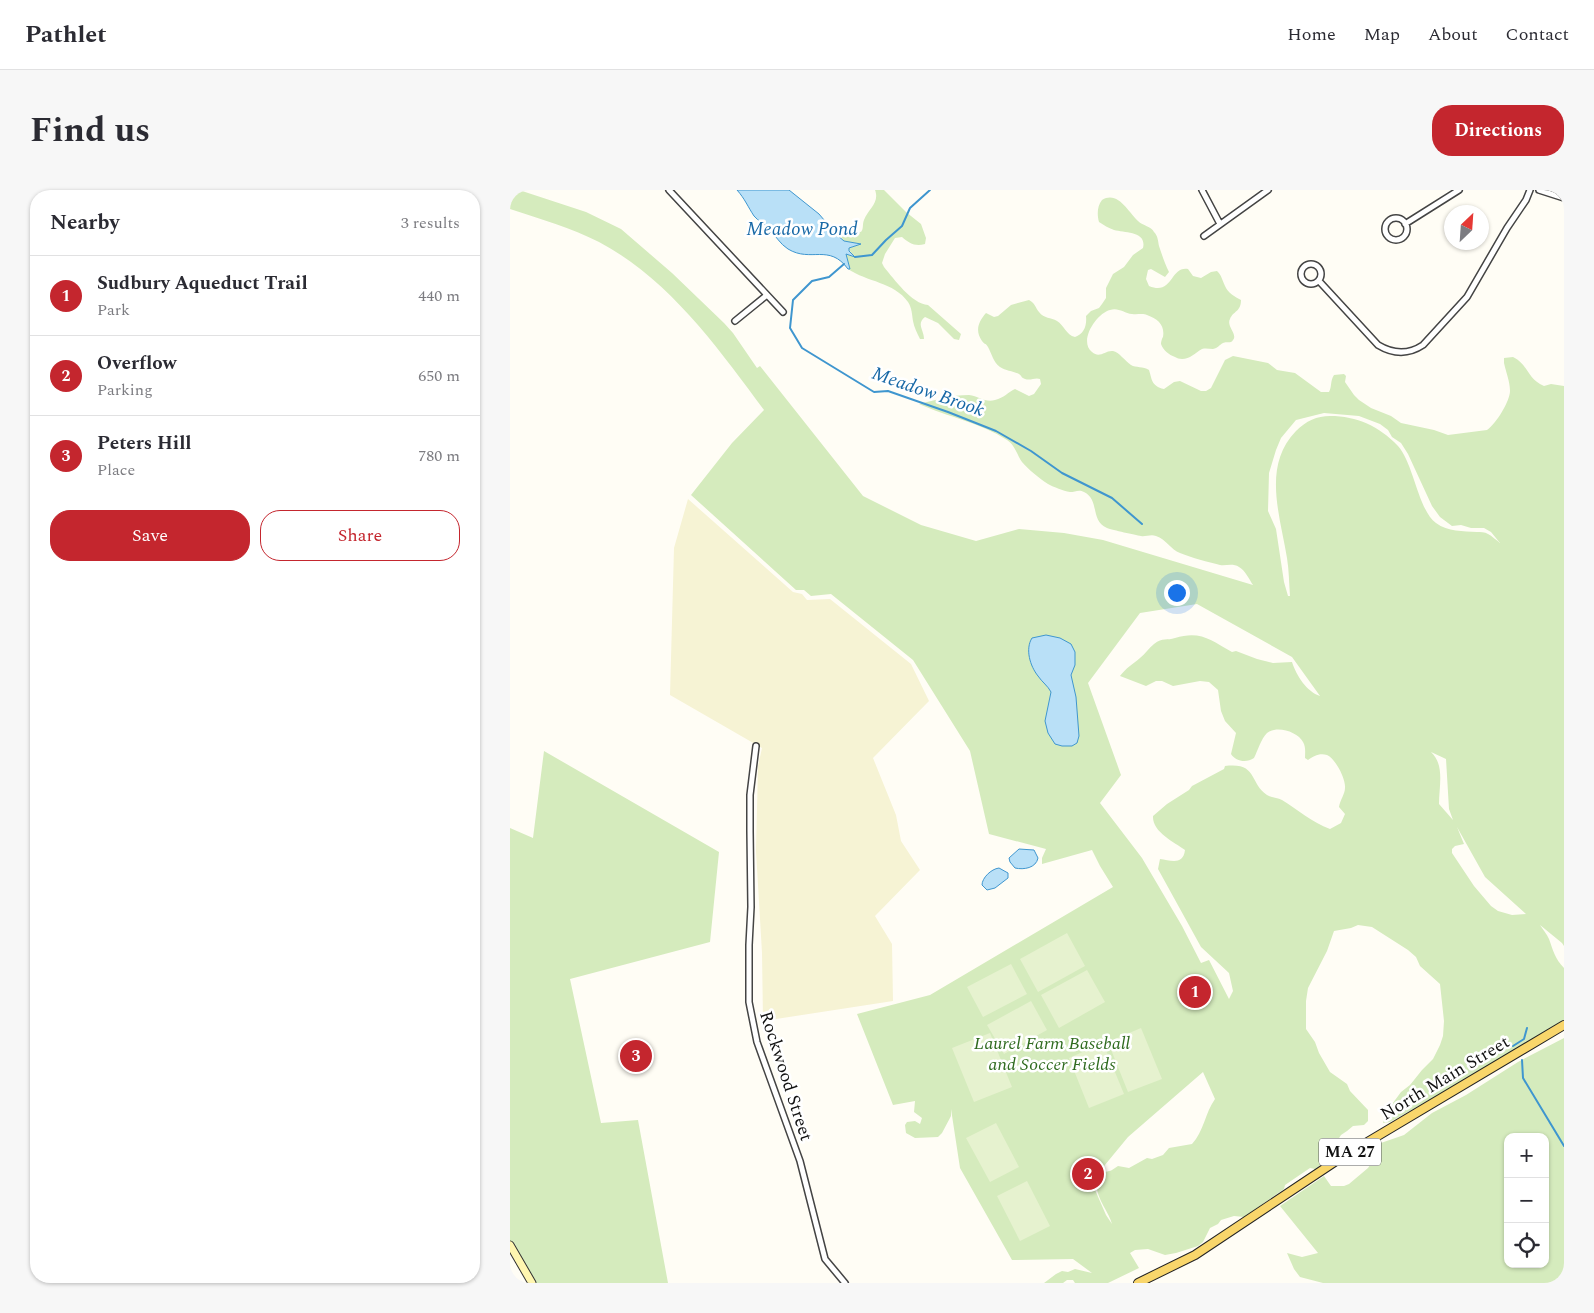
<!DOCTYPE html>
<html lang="en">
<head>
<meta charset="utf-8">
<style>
  body { margin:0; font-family:Spectral,serif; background:#f7f7f7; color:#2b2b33 }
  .controls { position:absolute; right:15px; bottom:15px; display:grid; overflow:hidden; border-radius:10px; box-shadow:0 1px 4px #0004 }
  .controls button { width:45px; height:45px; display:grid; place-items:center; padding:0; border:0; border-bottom:1px solid #e1e1e2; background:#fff; color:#2b2b33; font:25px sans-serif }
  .compass { position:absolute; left:934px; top:15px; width:45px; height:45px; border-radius:50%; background:#fff; box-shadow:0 1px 4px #0004; rotate:25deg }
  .you { position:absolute; left:666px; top:402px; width:18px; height:18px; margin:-12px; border:4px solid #fff; border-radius:50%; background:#1a73e8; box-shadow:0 0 0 8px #1a73e833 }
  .badge { display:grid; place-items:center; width:32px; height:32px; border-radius:50%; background:#c4262e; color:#fff; font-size:16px; font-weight:700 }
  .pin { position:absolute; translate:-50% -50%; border:2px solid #fff; box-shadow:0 1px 5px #0006 }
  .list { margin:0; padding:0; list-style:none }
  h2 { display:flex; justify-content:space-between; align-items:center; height:65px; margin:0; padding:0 20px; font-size:21px }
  h2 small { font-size:16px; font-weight:400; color:#7c7c81 }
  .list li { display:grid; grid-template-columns:32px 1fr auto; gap:15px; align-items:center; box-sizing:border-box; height:80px; padding:0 20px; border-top:1px solid #e1e1e2 }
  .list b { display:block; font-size:19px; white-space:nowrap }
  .list p { margin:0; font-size:16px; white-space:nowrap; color:#7c7c81 }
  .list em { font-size:16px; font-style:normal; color:#7c7c81 }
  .actions { display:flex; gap:10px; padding:15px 20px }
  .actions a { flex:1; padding:11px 0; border:1px solid #c4262e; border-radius:20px; text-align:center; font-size:18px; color:#c4262e }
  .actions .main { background:#c4262e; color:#fff }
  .icon { flex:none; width:28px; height:28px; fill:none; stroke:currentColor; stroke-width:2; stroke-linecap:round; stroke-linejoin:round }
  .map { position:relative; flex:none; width:1054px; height:1093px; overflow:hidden; border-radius:20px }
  header { display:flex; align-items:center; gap:30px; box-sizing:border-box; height:70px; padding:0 25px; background:#fff; border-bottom:1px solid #e1e1e2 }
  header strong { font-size:24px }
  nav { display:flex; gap:28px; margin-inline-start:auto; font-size:18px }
  .intro { display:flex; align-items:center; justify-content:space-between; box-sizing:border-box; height:120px; padding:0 30px }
  h1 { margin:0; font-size:35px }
  .button { padding:12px 22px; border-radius:20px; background:#c4262e; color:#fff; font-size:18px; font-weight:700 }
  main { display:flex; gap:30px; padding:0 30px }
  aside { flex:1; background:#fff; border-radius:20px; box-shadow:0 1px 4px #0004 }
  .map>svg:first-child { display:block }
  .farmland { fill:#f6f3d4 }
  .green { fill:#d5ebbd; fill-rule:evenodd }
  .pitch { fill:#e6f2cf }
  .water { fill:#b9e0f7; stroke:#3f96cf }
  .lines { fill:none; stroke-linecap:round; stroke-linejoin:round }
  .stream { stroke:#3f96cf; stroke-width:2 }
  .minor-casing { stroke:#444; stroke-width:8 }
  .secondary-casing { stroke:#333; stroke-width:9 }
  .primary-casing { stroke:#222; stroke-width:10 }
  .minor { stroke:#fff; stroke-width:5 }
  .secondary { stroke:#fff6b0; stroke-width:7 }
  .primary { stroke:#f9d66b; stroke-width:8 }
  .labels { text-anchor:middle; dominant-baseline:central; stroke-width:5; stroke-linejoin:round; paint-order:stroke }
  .shield { fill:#fff; stroke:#585858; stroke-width:1 }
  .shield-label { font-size:16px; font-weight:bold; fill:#111 }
  .park-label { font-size:18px; font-style:italic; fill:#2f6b1f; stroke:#fff }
  .street-label { font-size:18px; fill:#111; stroke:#fff }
  .water-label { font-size:19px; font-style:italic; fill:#1768a6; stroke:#fff }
</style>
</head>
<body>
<header>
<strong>Pathlet</strong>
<nav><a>Home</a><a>Map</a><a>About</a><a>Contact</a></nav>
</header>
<div class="intro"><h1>Find us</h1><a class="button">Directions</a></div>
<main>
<aside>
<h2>Nearby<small>3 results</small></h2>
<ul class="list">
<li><span class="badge">1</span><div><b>Sudbury Aqueduct Trail</b><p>Park</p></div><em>440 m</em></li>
<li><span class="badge">2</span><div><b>Overflow</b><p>Parking</p></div><em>650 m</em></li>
<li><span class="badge">3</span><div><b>Peters Hill</b><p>Place</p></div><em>780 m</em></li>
</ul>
<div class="actions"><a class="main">Save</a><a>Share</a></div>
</aside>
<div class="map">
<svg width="1054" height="1093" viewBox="0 0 1054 1093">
  <rect width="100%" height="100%" fill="#fffdf5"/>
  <path class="farmland" d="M 178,309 L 283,402 L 292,404 L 297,410 L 320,409 L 401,474 L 419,511 L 363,568 L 386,625 L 391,651 L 410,680 L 365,726 L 382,754 L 383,811 L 253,831 L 252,763 L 246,661 L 248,576 L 252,558 L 160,505 L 164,358 Z"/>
  <path class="green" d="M 0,0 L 9,0 L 76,22 L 111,39 L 162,83 L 214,133 L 223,143 L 247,178 L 250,176 L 353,306 L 411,335 L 466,351 L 509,339 L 554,343 L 593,350 L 743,395 C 739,389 735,380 729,377 C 723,373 716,376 710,375 C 698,372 682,368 670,363 C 661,360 656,349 646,346 C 641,344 635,347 631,346 C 625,345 603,340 597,338 C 580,331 590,310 574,302 C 569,299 565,302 560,302 C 553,301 544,297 538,294 C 529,288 519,280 512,272 C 507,265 505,255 497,250 C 471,233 438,227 409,214 C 425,210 442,205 459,205 C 469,206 475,213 485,210 C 494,208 498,202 505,199 L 519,206 L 524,204 L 531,194 L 530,189 C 525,187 521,191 515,189 C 510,187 513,187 509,184 C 503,181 496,181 490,177 C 483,172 482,164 478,157 C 474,151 477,157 472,151 C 465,141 468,132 476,123 L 484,127 L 488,126 L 501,115 L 519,110 C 525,113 525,117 529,122 C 534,129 541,127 547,131 C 554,135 556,145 565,147 C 574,144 577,136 576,126 L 581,121 L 589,118 L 592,114 L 596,108 L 596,98 L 603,84 L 614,77 L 623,65 L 633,58 C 637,41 615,43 604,40 C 598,38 594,35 589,32 C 587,25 587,16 592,10 C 608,0 619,23 628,31 C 633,36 641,36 644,42 C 648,46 648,51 649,56 C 652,65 655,74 659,82 L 655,87 L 641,79 L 638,80 L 636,89 L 639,96 C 663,106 660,76 678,79 L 683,86 L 691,88 L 701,82 L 707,81 C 712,86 712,90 715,96 C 718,103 725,107 731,110 C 731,122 723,121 720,129 C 716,136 728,144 723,150 C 721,154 716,151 713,153 C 709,155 708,158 703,159 C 699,159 696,158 692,159 C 685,163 680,169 672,169 C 669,169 667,168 665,167 C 659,165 653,160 651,154 C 651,152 652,148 653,147 C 655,135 648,129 637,125 C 633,123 627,125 622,124 C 614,123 608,117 600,120 C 587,123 568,151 582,162 C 590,169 595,160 603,161 C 609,162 615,171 621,175 C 626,178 633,176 639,180 C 642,189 641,196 654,199 L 664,192 L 670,191 L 691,201 L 696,201 L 701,198 L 715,170 L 723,166 L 758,173 L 767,180 L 785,183 L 811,202 L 819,202 C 822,197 820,191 824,185 L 834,184 L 836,186 L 835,192 L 844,205 L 849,210 L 861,218 L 881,226 L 891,233 L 924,240 L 938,245 L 977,240 C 986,234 1000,211 1000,201 C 1000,192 996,182 994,173 L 994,168 L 1003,167 C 1019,175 1017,189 1034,196 L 1041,194 L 1054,196 L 1054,756 L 1052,753 L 1030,735 C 1033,740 1037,744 1039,749 C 1043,760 1045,769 1054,778 L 1054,830 L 958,888 L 880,932 L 873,933 L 877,921 L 891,902 L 900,895 L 912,880 L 923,869 L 930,855 L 933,846 L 934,831 L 930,794 L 910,776 L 906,767 L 898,760 L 862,737 L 848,735 L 841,738 L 824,741 L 817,761 L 798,798 L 796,811 L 796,839 L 805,852 L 809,863 L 820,882 L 837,894 L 840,901 L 858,920 L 858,931 L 854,935 L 843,936 L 837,941 L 831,945 L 813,973 L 805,979 L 800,978 L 775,995 L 774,999 L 734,1027 L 724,1026 L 711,1030 L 708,1034 L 700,1038 L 693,1052 L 688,1056 L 666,1063 L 655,1065 L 638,1059 L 625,1060 L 620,1063 L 629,1078 L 598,1093 L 565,1093 L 563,1090 L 557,1090 L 553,1093 L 534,1093 L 546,1084 L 552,1081 L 558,1082 L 565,1079 L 582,1083 L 563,1069 L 502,1070 L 450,978 L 441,919 L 441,926 L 432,943 L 428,947 L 405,948 L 396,943 L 395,935 L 397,932 L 405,931 L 410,934 L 412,928 L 404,922 L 405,911 L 383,915 L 347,824 L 420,805 L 603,697 L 590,676 L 582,660 L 532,674 L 532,668 L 536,659 L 479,644 L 460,561 L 403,470 L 321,404 L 301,406 L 294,400 L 286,400 L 181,305 L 222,253 L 254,220 C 208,158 159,89 89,52 C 61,38 31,29 0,19 ZM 814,223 L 849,226 L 870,234 L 878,240 L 882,247 L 891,253 L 898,264 L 922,316 L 930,327 L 942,336 L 951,335 L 961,338 L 974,338 L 981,342 L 990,353 C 986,350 982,346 978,344 C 975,342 970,342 967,342 C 953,341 938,342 926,333 C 908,320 904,274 888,256 C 869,236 847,226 820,226 C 807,226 796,231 786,241 C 752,276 770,325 777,368 C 779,380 779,393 780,406 L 778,406 L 774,392 L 766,339 L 758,321 L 759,283 L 766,260 L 771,248 L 786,230 ZM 687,414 L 782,467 L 810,506 C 797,502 786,485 782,472 L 763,473 L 747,469 L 726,461 L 722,462 C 701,450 690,440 665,448 C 657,451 653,447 644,454 C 639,458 635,464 630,468 C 623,474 616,478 610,486 L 636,496 L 646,491 L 652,491 L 663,496 L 690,491 L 699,492 L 708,500 L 711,521 L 715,531 L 726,543 L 721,564 C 726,572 737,573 744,568 C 748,560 751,549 757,543 C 767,535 788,542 793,552 C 796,557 795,563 795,568 L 798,570 C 804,566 809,563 817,565 C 825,568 836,589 835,598 C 835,604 830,610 829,617 L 835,624 L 831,633 L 820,639 C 802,632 788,620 772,610 C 767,607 762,608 757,605 C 739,593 748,572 715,576 L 714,579 L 682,596 L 679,600 L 657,614 L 643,626 C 642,642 664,652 675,660 C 673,676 660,670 650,669 L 648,679 L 691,757 L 719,783 L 723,801 L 719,809 L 699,770 L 691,773 L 672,736 L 632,668 L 590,613 L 611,585 L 578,493 L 630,423 ZM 921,562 L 936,569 L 939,619 L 943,630 L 929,614 C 929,596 935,575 921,562 ZM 947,637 L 975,687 L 1016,724 L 1002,725 L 988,721 L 981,716 L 964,696 L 942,663 L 942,659 L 945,656 L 954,654 ZM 693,882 L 705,909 C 695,923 694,941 682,954 L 659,958 L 653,965 L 642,969 L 637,968 L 619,978 L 608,976 C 606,977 604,979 602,980 C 598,982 594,981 591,985 C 578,1000 599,1020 602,1034 L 596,1025 L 582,993 L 585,987 L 618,947 Z
    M 365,0 L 374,0 L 396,22 L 411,34 L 416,48 L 415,54 C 405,57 399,53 392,47 L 385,48 L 375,64 L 372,73 L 374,77 C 384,89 402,114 418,115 L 451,144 L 449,150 L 444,149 L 428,133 L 415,127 C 406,134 414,140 414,149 L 410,149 C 407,143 404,137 403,131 C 402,125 402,118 398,112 C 384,92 357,92 338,79 L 340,79 L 335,64 L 344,66 L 339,60 L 339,58 L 349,54 L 334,51 L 331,47 L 333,46 L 334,43 L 346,41 L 351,42 C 354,38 352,35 354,30 C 358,19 370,13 365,0 Z
    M 34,561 L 209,662 L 200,752 L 60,789 L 91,933 L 128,930 L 158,1093 L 24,1093 L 0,1059 L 0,638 L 23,648 Z
    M 1054,848 L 1054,1093 L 813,1093 L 790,1087 L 784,1079 L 777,1063 L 792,1067 L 808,1063 L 770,1016 L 814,986 L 821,996 L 834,996 L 839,994 L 858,978 L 864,969 L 864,960 L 868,954 L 894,945 L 922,923 L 956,905 L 1008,872 ZM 998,947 L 1035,947 L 1035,1074 L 998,1074 Z"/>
  <path class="pitch" d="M 557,743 L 575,776 L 528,802 L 510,769 Z
    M 501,774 L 517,804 L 473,827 L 457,797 Z
    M 577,780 L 595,812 L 549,838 L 531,805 Z
    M 521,811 L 537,840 L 494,864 L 477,835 Z
    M 631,838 L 652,889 L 618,902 L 598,852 Z
    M 480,843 L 502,897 L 464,912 L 442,858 Z
    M 593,853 L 614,904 L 579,918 L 559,868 Z
    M 486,933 L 509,977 L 480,992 L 456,948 Z
    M 517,991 L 540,1036 L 510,1051 L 487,1006 Z"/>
  <path class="water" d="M 227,0 L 279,0 L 309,24 L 327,45 L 334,51 L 351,54 L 339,58 L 339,61 L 345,67 L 336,64 L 340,79 L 338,79 C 319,53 301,73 278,59 C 270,54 266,46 259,39 C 255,34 248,31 244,26 C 238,17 235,9 227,0 Z
    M 536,445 L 550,448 L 561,454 L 565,462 L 565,475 L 561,485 L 566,507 L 569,546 L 567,553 L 562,556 L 552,556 L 545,554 L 538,543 L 535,531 L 541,502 C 538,496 532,492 528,486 C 520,476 515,459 522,448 Z
    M 509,659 L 524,660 L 528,668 C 526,678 514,680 505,678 L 500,672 L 499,668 Z
    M 489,678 L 498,683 L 498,688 L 485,698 L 477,700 L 472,695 C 472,688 481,679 489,678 Z"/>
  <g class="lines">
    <path class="stream" d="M 345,67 L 362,65 L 376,50 L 392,36 L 400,18 L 420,0
      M 334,74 L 319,87 L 302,91 L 283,110 L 280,138 L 292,158 L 364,202 L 378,201 L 438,222 L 486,241 L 521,261 L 552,283 L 602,308 L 632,334
      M 1003,856 L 1014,849 L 1017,838
      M 1012,870 L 1013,888 L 1054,956"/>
    <g class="minor-casing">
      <path id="minor" d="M 159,0 L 273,122
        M 692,0 L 710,34
        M 1029,0 L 1054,8
        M875 39a11 11 0 1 1 22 0a11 11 0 1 1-22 0Z
        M 895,34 L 949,0
        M 694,46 L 758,0
        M791 84a10 10 0 1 1 20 0a10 10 0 1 1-20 0Z
        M 809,91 L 868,155 C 883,164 898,165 913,155 L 957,107 L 997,38 L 1016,10 L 1020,0
        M 225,131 L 257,105
        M 246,556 L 240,605 L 240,641 L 241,717 L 239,755 L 239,812 L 247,852 L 290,971 L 315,1069 L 335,1093"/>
    </g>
    <g class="secondary-casing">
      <path id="secondary" d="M 0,1055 L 22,1093"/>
    </g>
    <g class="primary-casing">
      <path id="primary" d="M 628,1093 L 685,1065 L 829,969 L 1054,835"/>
    </g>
    <use href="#minor" class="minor"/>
    <use href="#secondary" class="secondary"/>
    <use href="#primary" class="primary"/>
  </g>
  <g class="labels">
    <rect class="shield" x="809" y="948.5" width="62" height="27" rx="4"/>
    <g class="shield-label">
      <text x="840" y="962">MA 27</text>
    </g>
    <g class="park-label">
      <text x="542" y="853">Laurel Farm Baseball<tspan x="542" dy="21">and Soccer Fields</tspan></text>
    </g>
    <g class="street-label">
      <text transform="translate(276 886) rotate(72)">Rockwood Street</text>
      <text transform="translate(935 888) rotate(-31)">North Main Street</text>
    </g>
    <g class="water-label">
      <text x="292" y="39">Meadow Pond</text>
      <text transform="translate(418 202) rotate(19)">Meadow Brook</text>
    </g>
  </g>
</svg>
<div class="controls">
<button>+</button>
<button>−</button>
<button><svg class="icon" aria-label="locate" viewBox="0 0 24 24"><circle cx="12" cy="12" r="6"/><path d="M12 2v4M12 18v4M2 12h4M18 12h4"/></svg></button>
</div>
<svg class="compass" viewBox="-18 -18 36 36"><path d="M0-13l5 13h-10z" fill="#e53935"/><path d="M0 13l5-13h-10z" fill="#7c7c81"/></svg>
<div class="you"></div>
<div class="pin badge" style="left:685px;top:802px">1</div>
<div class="pin badge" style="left:578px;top:984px">2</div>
<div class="pin badge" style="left:126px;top:866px">3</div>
</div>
</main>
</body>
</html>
